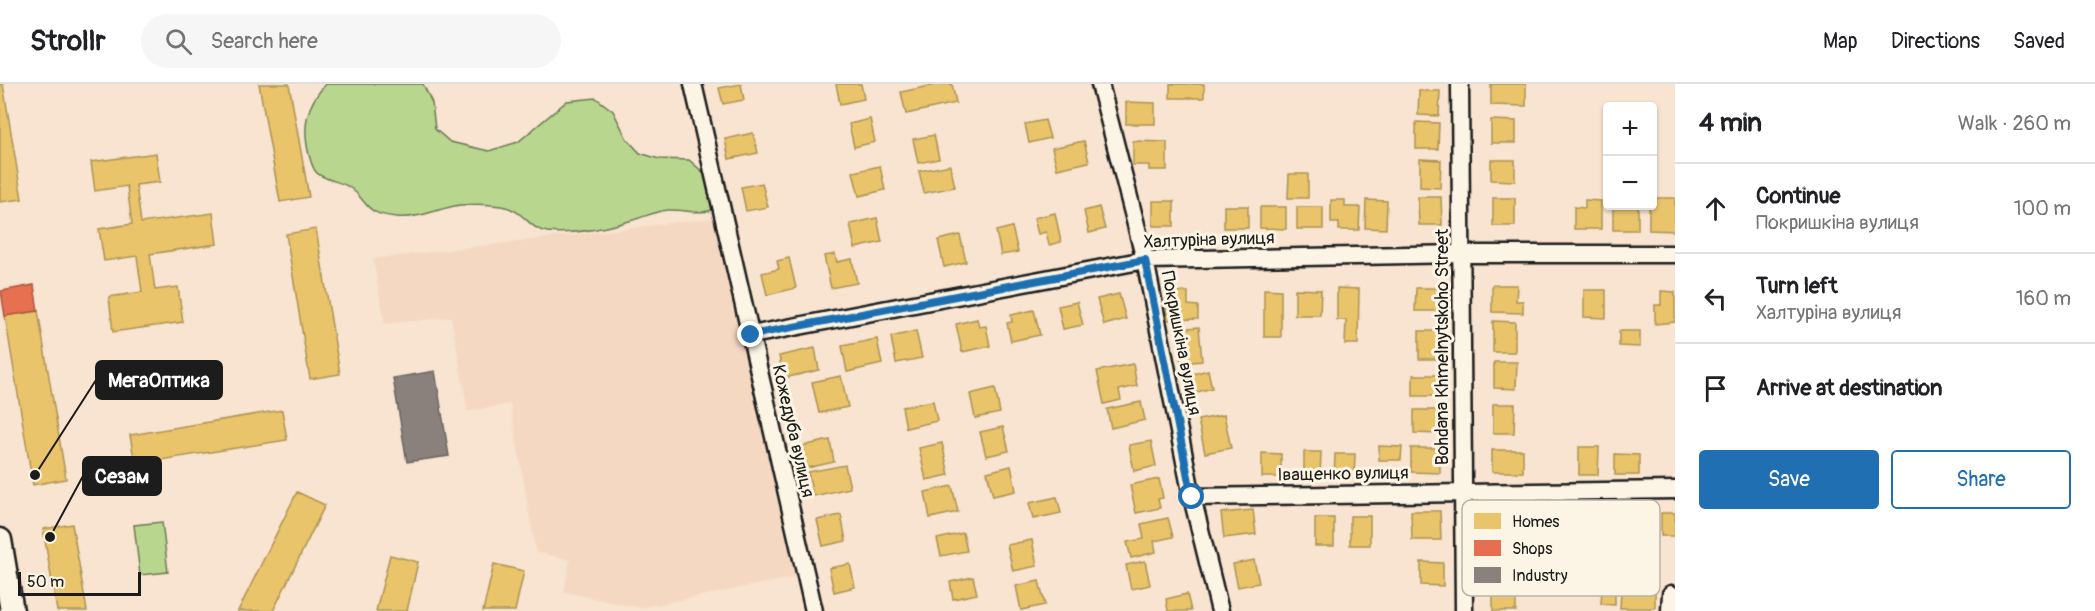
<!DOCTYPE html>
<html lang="en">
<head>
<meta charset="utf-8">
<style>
  body { margin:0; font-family:Pangolin,sans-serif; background:#f6f6f6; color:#202124 }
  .controls { position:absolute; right:18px; top:18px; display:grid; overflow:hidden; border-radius:6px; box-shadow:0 2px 4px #0004 }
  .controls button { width:54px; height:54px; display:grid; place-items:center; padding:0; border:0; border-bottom:2px solid #e0e0e0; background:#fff; color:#202124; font:30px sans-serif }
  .scale { position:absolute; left:18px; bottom:15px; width:123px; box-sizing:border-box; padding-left:6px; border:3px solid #1c1c1c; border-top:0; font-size:16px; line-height:21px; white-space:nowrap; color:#1c1c1c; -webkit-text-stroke:4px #fcf5e5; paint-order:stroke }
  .stop { position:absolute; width:18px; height:18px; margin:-14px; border:4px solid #1f6fb2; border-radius:50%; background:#fff }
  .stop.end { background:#1f6fb2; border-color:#fff; box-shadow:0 2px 6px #0008 }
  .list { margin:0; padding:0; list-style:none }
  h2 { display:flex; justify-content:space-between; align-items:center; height:78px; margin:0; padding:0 24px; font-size:26px }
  h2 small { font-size:20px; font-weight:400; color:#757577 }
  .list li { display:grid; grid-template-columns:39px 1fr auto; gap:18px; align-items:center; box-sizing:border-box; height:90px; padding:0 24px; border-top:2px solid #e0e0e0 }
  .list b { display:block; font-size:22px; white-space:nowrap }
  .list p { margin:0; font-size:20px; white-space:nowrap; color:#757577 }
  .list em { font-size:20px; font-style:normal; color:#757577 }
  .actions { display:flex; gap:12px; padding:18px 24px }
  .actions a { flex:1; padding:14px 0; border:2px solid #1f6fb2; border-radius:6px; text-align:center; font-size:21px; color:#1f6fb2 }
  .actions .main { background:#1f6fb2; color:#fff }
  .icon { flex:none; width:33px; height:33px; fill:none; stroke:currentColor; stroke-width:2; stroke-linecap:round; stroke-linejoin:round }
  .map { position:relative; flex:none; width:1675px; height:527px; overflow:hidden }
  header { display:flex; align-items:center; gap:36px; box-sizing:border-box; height:84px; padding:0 30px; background:#fff; border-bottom:2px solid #e0e0e0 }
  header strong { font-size:28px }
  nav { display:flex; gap:33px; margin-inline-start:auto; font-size:21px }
  .search { width:420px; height:54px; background:#f6f6f6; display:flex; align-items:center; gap:15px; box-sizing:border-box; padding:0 21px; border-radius:33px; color:#757577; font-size:22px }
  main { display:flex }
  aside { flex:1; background:#fff }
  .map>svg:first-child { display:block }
  .built { fill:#f5d8c2 }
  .green { fill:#b9d68e; stroke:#6a7955; stroke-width:1.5 }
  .homes { fill:#e9c46a; stroke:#ac9253; stroke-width:1.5 }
  .shops { fill:#e76f51; stroke:#aa5641; stroke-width:1.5 }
  .industry { fill:#8a817c; stroke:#69635f; stroke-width:1.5 }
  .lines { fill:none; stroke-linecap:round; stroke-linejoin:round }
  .minor-casing { stroke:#1c1c1c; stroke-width:21 }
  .secondary-casing { stroke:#1c1c1c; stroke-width:27 }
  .minor { stroke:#fcf5e5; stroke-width:16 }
  .secondary { stroke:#fcf5e5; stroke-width:22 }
  .route { stroke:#1f6fb2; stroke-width:8 }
  .labels { text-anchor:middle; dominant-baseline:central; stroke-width:6; stroke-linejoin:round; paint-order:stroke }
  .street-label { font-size:18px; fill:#1c1c1c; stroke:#fcf5e5 }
  .key { fill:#fcf5e5; stroke:#b9b4a9; stroke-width:1.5 }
  .key-label { font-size:16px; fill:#1c1c1c }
  .leader { fill:none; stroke:#1c1c1c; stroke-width:2 }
  .callout-dot { fill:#1c1c1c; stroke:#fcf5e5; stroke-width:2 }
  .callout { fill:#1c1c1c; stroke:#1c1c1c; stroke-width:2 }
  .callout-label { font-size:20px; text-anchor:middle; font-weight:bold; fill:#fff }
</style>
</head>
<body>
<header>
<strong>Strollr</strong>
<div class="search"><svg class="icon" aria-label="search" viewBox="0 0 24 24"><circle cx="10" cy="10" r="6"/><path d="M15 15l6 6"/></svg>Search here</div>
<nav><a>Map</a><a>Directions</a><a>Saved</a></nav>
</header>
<main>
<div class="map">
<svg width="1675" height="527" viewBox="0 0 1675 527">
  <rect width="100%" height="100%" fill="#f8e4d0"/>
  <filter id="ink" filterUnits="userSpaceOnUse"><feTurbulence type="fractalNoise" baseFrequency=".0167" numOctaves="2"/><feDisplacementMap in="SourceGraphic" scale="12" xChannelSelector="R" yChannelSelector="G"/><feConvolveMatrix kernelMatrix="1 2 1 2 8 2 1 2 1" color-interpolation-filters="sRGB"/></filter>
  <g filter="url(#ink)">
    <path class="built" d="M 714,134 L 796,493 L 640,524 L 564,508 L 570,476 L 536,468 L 510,320 L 468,327 L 451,233 L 385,240 L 373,175 Z"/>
    <path class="green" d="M 326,0 L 423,0 L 432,19 L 435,45 L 450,58 L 489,67 L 518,58 L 567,17 L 596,14 L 613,27 L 627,55 L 640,69 L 659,75 L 689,76 L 712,96 L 717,124 C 701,132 685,125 668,126 C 656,127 644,133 633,136 C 606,144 575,151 547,148 C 530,146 523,125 501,122 C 489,120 472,120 460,121 C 439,124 419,135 397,133 C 362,130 370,118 349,103 C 340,97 323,96 316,88 C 312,83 311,77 309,71 C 302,43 306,21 326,0 Z
      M 162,438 L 168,488 L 140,491 L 134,441 Z"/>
    <path class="homes" d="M 0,0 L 3,0 L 22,115 L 0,118 Z
      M 259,0 L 289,0 L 309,113 L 280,118 Z
      M 741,0 L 744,16 L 723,20 L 719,4 Z
      M 836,0 L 861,0 L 864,15 L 840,20 Z
      M 939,0 L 952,0 L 956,19 L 906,30 L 901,8 Z
      M 1170,0 L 1204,0 L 1204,14 L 1170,14 Z
      M 1491,0 L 1526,0 L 1526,22 L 1491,21 Z
      M 1419,7 L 1440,7 L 1439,32 L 1418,31 Z
      M 1126,18 L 1155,19 L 1155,40 L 1126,40 Z
      M 870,35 L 875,58 L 854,63 L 849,40 Z
      M 1045,36 L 1050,54 L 1029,59 L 1025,40 Z
      M 1491,36 L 1516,37 L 1516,59 L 1491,59 Z
      M 1416,38 L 1439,39 L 1438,65 L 1416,65 Z
      M 753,49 L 758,69 L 729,75 L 725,55 Z
      M 934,51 L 939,75 L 918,79 L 913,55 Z
      M 1084,57 L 1089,78 L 1057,85 L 1052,64 Z
      M 1133,57 L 1167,58 L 1167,86 L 1149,86 L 1149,81 L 1133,81 Z
      M 156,69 L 160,98 L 136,101 L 141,139 L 213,129 L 217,160 L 150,170 L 155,206 L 178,203 L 183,238 L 113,248 L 109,213 L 142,208 L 137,172 L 104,177 L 99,145 L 132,140 L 127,102 L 95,107 L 91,78 Z
      M 1420,75 L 1441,76 L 1440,104 L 1420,103 Z
      M 1491,76 L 1515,76 L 1515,97 L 1491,96 Z
      M 950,81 L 955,103 L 924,109 L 919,87 Z
      M 880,82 L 885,106 L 859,112 L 853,88 Z
      M 1289,90 L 1308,90 L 1308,114 L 1288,114 Z
      M 762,99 L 768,123 L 746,127 L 741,103 Z
      M 1418,113 L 1441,113 L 1442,141 L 1419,141 Z
      M 1493,114 L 1515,114 L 1515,142 L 1493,142 Z
      M 1652,114 L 1675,114 L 1675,147 L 1649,146 L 1649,122 L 1652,122 Z
      M 1331,116 L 1345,116 L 1345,123 L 1360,123 L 1359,146 L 1339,146 L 1339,139 L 1331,139 Z
      M 1366,116 L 1387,117 L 1386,145 L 1365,144 Z
      M 1585,116 L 1601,117 L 1601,145 L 1574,145 L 1574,123 L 1585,124 Z
      M 1153,117 L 1174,117 L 1174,142 L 1153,142 Z
      M 1224,122 L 1248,122 L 1248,144 L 1224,144 Z
      M 1613,122 L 1638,122 L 1638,146 L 1613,146 Z
      M 1099,123 L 1105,145 L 1089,149 L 1084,127 Z
      M 1260,123 L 1286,123 L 1286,145 L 1260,144 Z
      M 1297,123 L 1323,123 L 1323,145 L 1297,145 Z
      M 1055,129 L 1061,158 L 1049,161 L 1046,148 L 1038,150 L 1034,134 Z
      M 877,134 L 882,158 L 855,164 L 850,140 Z
      M 1012,143 L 1018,168 L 1001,171 L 996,147 Z
      M 316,145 L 340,290 L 310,295 L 286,150 Z
      M 960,151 L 966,178 L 944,183 L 938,156 Z
      M 835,170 L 837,178 L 852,175 L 857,199 L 831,204 L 824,172 Z
      M 789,174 L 796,204 L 767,211 L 762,189 L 779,185 L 777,177 Z
      M 1492,201 L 1517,201 L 1516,217 L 1523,217 L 1523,229 L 1492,228 Z
      M 1337,204 L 1359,205 L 1358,260 L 1345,260 L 1346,236 L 1337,236 Z
      M 1416,204 L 1442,204 L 1442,227 L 1415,227 Z
      M 1264,205 L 1281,206 L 1281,253 L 1264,253 Z
      M 1295,205 L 1321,206 L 1320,231 L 1295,231 Z
      M 1584,206 L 1606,206 L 1606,234 L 1584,233 Z
      M 1661,207 L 1675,208 L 1675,238 L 1655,240 L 1655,221 L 1661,221 Z
      M 1167,208 L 1188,208 L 1188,221 L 1198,222 L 1198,235 L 1167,236 Z
      M 1119,210 L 1126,235 L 1104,241 L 1097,215 Z
      M 1077,218 L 1083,241 L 1063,245 L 1058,222 Z
      M 1034,226 L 1040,251 L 1011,257 L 1007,239 L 1012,238 L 1011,231 Z
      M 38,227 L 66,395 L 33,401 L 5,232 Z
      M 977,235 L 979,243 L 986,242 L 990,262 L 962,268 L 956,240 Z
      M 1493,237 L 1515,238 L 1515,268 L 1493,268 Z
      M 1199,243 L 1202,277 L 1181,279 L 1177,245 Z
      M 916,247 L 922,274 L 896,279 L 891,253 Z
      M 1419,247 L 1442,247 L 1442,275 L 1419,275 Z
      M 1619,247 L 1640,247 L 1640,263 L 1619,262 Z
      M 877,255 L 882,280 L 847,288 L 842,262 Z
      M 815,264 L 819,286 L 784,294 L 779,272 Z
      M 1494,278 L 1517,278 L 1516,305 L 1494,304 Z
      M 1133,280 L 1137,302 L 1119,306 L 1121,316 L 1104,320 L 1097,287 Z
      M 1208,286 L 1212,304 L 1193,309 L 1189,291 Z
      M 1413,291 L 1441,291 L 1441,312 L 1413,312 Z
      M 841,292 L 848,323 L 819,329 L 812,298 Z
      M 995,304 L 1000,329 L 975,334 L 970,310 Z
      M 933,317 L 937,337 L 906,344 L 902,323 Z
      M 1141,318 L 1145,336 L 1111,344 L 1107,325 Z
      M 1493,320 L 1515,320 L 1514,349 L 1493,349 Z
      M 282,326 L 287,356 L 135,380 L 130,351 Z
      M 1414,326 L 1441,326 L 1440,350 L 1414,349 Z
      M 1224,331 L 1231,364 L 1205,369 L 1198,336 Z
      M 1003,343 L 1009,367 L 986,372 L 980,348 Z
      M 830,356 L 834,378 L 807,384 L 802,362 Z
      M 1151,357 L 1156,382 L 1134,387 L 1129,361 Z
      M 942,359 L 949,391 L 926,396 L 919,364 Z
      M 1379,362 L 1402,363 L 1401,376 L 1379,376 Z
      M 1579,363 L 1599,363 L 1598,391 L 1579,391 Z
      M 1411,364 L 1440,364 L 1440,389 L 1411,388 Z
      M 1492,366 L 1523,366 L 1523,388 L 1492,388 Z
      M 1304,368 L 1321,368 L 1320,393 L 1304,393 Z
      M 1262,369 L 1281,370 L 1281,393 L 1262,393 Z
      M 1335,370 L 1355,370 L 1354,394 L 1334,394 Z
      M 1615,370 L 1639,371 L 1639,391 L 1615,391 Z
      M 845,381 L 850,404 L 813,412 L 808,388 Z
      M 1011,382 L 1016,407 L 993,412 L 987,388 Z
      M 1159,395 L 1163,414 L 1158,415 L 1160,424 L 1136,429 L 1130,401 Z
      M 952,402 L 958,428 L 930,434 L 925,408 Z
      M 297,408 L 325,421 L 273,527 L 238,527 Z
      M 1057,413 L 1061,429 L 1033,435 L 1029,419 Z
      M 1253,426 L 1256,450 L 1224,454 L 1221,429 Z
      M 1411,427 L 1440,427 L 1441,456 L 1412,456 Z
      M 1661,429 L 1675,429 L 1675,452 L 1661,452 Z
      M 841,431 L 846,457 L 823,462 L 817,436 Z
      M 1350,432 L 1370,432 L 1370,461 L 1350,461 Z
      M 1168,434 L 1173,453 L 1154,457 L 1156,468 L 1131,474 L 1127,458 L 1144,455 L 1141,440 Z
      M 1315,434 L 1334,434 L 1334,462 L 1315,462 Z
      M 72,440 L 87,527 L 57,527 L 43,445 Z
      M 963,449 L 967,467 L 941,472 L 937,455 Z
      M 1032,456 L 1037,482 L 1013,487 L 1007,461 Z
      M 390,471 L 418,478 L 407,527 L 376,527 Z
      M 1254,476 L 1259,499 L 1238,503 L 1233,480 Z
      M 1145,477 L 1150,501 L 1131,505 L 1126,481 Z
      M 1421,478 L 1443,479 L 1443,502 L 1421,501 Z
      M 494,480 L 524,487 L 515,527 L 483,527 Z
      M 850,480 L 855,503 L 834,508 L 829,484 Z
      M 973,493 L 977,510 L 953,515 L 950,498 Z
      M 1039,497 L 1045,521 L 1021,526 L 1016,502 Z
      M 1493,505 L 1516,505 L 1516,527 L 1493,527 Z
      M 1602,505 L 1615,505 L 1615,521 L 1601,520 Z
      M 1621,507 L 1655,508 L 1655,524 L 1620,524 Z
      M 1187,510 L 1191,527 L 1168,527 L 1166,515 Z"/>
    <path class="shops" d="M 34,201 L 38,227 L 5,232 L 1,207 Z"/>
    <path class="industry" d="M 435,287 L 449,372 L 407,378 L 393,294 Z"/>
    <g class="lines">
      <g class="minor-casing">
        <path id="minor" d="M 693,0 L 814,527
          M 1100,0 L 1145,176 L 1192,413 L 1220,527
          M 1460,0 L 1464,527
          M 751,251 L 1145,176 L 1462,170 L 1675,170
          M 1192,413 L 1675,406
          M 1670,527 L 1671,510"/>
      </g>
      <g class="secondary-casing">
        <path id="secondary" d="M 0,456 L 12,527"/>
      </g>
      <use href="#minor" class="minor"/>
      <use href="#secondary" class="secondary"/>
    </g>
  </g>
  <g class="lines" filter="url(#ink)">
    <path class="route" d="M 751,251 L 1145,176 L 1192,413"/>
  </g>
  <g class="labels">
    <g class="street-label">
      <text transform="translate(1209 156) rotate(-2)">Халтуріна вулиця</text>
      <text transform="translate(1181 259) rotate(79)">Покришкіна вулиця</text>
      <text transform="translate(1442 263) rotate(-90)">Bohdana Khmelnytskoho Street</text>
      <text transform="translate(793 347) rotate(77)">Кожедуба вулиця</text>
      <text transform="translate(1343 390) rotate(-1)">Іващенко вулиця</text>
    </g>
  </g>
  <rect x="1462" y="416" width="198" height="96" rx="9" class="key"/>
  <rect x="1474" y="429" width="27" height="16" fill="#e9c46a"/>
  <rect x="1474" y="456" width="27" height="16" fill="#e76f51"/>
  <rect x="1474" y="483" width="27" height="16" fill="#8a817c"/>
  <g class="key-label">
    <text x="1512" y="443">Homes</text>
    <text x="1512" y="470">Shops</text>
    <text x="1512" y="497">Industry</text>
  </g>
  <path class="leader" d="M35 391L96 296M50 453L83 392"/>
  <g class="callout-dot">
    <circle cx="35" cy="391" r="6"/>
    <circle cx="50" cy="453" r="6"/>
  </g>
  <g class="callout">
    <rect x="96" y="277" width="126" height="38" rx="6"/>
    <rect x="83" y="373" width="78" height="38" rx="6"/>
  </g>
  <g class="callout-label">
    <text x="159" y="303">МегаОптика</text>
    <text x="122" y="399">Сезам</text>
  </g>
</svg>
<div class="controls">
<button>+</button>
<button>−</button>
</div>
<div class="scale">50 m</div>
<div class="stop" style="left:1192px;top:413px"></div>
<div class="stop end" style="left:751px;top:251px"></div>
</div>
<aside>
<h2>4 min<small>Walk · 260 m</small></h2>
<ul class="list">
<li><svg class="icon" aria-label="ahead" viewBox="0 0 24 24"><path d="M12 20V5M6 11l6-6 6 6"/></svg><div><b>Continue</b><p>Покришкіна вулиця</p></div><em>100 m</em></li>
<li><svg class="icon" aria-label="left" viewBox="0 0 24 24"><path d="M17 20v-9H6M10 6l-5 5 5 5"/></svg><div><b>Turn left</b><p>Халтуріна вулиця</p></div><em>160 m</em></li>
<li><svg class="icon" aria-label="arrive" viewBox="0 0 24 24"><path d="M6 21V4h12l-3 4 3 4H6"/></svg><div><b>Arrive at destination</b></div></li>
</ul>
<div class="actions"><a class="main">Save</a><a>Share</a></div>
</aside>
</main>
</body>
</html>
